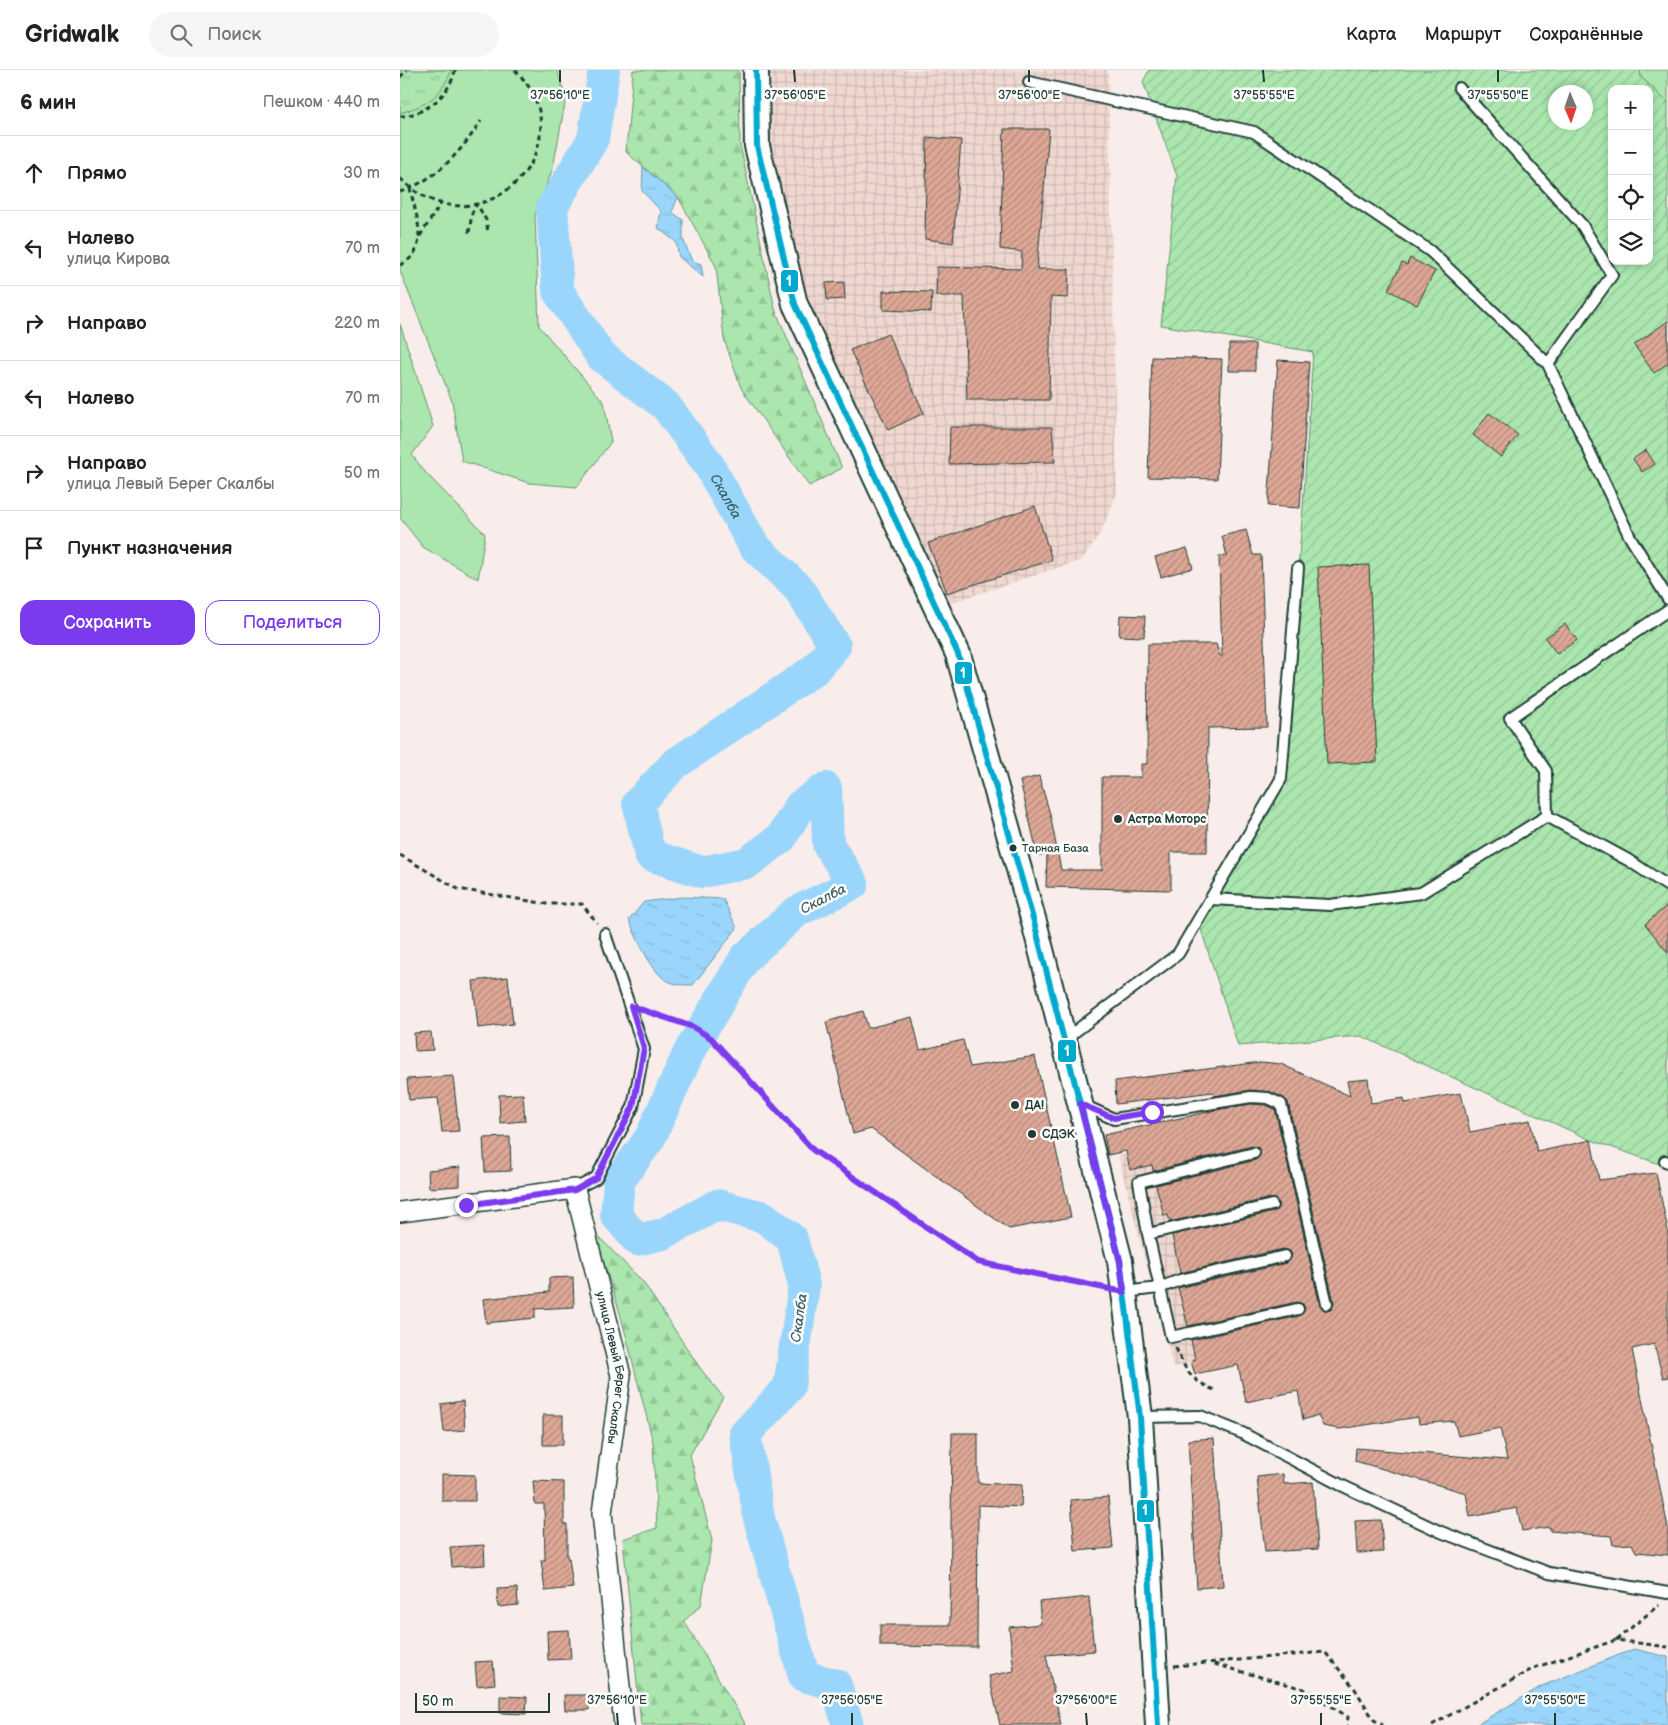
<!DOCTYPE html>
<html lang="ru">
<head>
<meta charset="utf-8">
<style>
  body { margin:0; font-family:"Balsamiq Sans",sans-serif; background:#f6f6f6; color:#222 }
  .controls { position:absolute; right:15px; top:15px; display:grid; overflow:hidden; border-radius:10px; box-shadow:0 2px 8px #0003 }
  .controls button { width:45px; height:45px; display:grid; place-items:center; padding:0; border:0; border-bottom:1px solid #e0e0e0; background:#fff; color:#222; font:25px sans-serif }
  .compass { position:absolute; left:1148px; top:15px; width:45px; height:45px; border-radius:50%; background:#fff; box-shadow:0 2px 8px #0003; rotate:178deg }
  .scale { position:absolute; left:15px; bottom:12px; width:135px; box-sizing:border-box; padding-left:5px; border:2px solid #1f3d34; border-top:0; font-size:14px; line-height:18px; white-space:nowrap; color:#1f3d34; -webkit-text-stroke:4px #fff; paint-order:stroke }
  .stop { position:absolute; width:15px; height:15px; margin:-11px; border:4px solid #7c3aed; border-radius:50%; background:#fff }
  .stop.end { background:#7c3aed; border-color:#fff; box-shadow:0 1px 5px #0008 }
  .list { margin:0; padding:0; list-style:none }
  h2 { display:flex; justify-content:space-between; align-items:center; height:65px; margin:0; padding:0 20px; font-size:21px }
  h2 small { font-size:16px; font-weight:400; color:#767676 }
  .list li { display:grid; grid-template-columns:32px 1fr auto; gap:15px; align-items:center; box-sizing:border-box; height:75px; padding:0 20px; border-top:1px solid #e0e0e0 }
  .list b { display:block; font-size:19px; white-space:nowrap }
  .list p { margin:0; font-size:16px; white-space:nowrap; color:#767676 }
  .list em { font-size:16px; font-style:normal; color:#767676 }
  .actions { display:flex; gap:10px; padding:15px 20px }
  .actions a { flex:1; padding:11px 0; border:1px solid #7c3aed; border-radius:15px; text-align:center; font-size:18px; color:#7c3aed }
  .actions .main { background:#7c3aed; color:#fff }
  .icon { flex:none; width:28px; height:28px; fill:none; stroke:currentColor; stroke-width:2; stroke-linecap:round; stroke-linejoin:round }
  .map { position:relative; flex:none; width:1268px; height:1655px; overflow:hidden }
  header { display:flex; align-items:center; gap:30px; box-sizing:border-box; height:70px; padding:0 25px; background:#fff; border-bottom:1px solid #e0e0e0 }
  header strong { font-size:24px }
  nav { display:flex; gap:28px; margin-inline-start:auto; font-size:18px }
  .search { width:350px; height:45px; background:#f6f6f6; display:flex; align-items:center; gap:12px; box-sizing:border-box; padding:0 18px; border-radius:28px; color:#767676; font-size:19px }
  main { display:flex }
  aside { flex:1; background:#fff }
  .map>svg:first-child { display:block }
  .industrial { fill:url(#industrial-grid) }
  .grass { fill:#aae6ad; stroke:#649270 }
  .forest { fill:url(#forest-firs); stroke:#649270 }
  .park { fill:url(#park-tufts); stroke:#649270 }
  .garden { fill:url(#garden-furrows); stroke:#649270; fill-rule:evenodd }
  .water { fill:url(#water-ripples); stroke:#6999ab }
  .lines { fill:none; stroke-linecap:round; stroke-linejoin:round }
  .river { stroke:#9ad6fb; stroke-width:32 }
  .building { fill:url(#building-hatch); stroke:#1f3d34 }
  .service-casing { stroke:#1f3d34; stroke-width:14 }
  .minor-casing { stroke:#1f3d34; stroke-width:22 }
  .tertiary-casing { stroke:#1f3d34; stroke-width:28 }
  .path { stroke:#1f3d34; stroke-width:3; stroke-dasharray:5 4; stroke-linecap:butt }
  .service { stroke:#fff; stroke-width:10 }
  .minor { stroke:#fff; stroke-width:19 }
  .tertiary { stroke:#fff; stroke-width:24 }
  .bus-1-casing { stroke:#fff; stroke-width:10 }
  .bus-1 { stroke:#00a9ce; stroke-width:6 }
  .route { stroke:#7c3aed; stroke-width:6 }
  .ticks { fill:none; stroke:#1f3d34; stroke-width:2 }
  .poi-dot { fill:#1f3d34; stroke:#fff; stroke-width:2 }
  .labels { text-anchor:middle; dominant-baseline:central; stroke-width:5; stroke-linejoin:round; paint-order:stroke }
  .bus-label { font-size:11px; fill:#1f3d34; stroke:#fff; text-anchor:start }
  .poi-label { font-size:12px; font-weight:bold; fill:#1f3d34; stroke:#fff; text-anchor:start }
  .street-label { font-size:12px; fill:#1f3d34; stroke:#fff }
  .water-label { font-size:14px; font-style:italic; fill:#3e6366; stroke:#fff }
  .ticks-label { font-size:12px; text-anchor:middle; fill:#1f3d34; stroke:#fff; stroke-width:5; stroke-linejoin:round; paint-order:stroke }
  .line-badge { stroke:#fff; stroke-width:2 }
  .badge-label { font-size:14px; text-anchor:middle; font-weight:bold; fill:#fff }
</style>
</head>
<body>
<header>
<strong>Gridwalk</strong>
<div class="search"><svg class="icon" aria-label="search" viewBox="0 0 24 24"><circle cx="10" cy="10" r="6"/><path d="M15 15l6 6"/></svg>Поиск</div>
<nav><a>Карта</a><a>Маршрут</a><a>Сохранённые</a></nav>
</header>
<main>
<aside>
<h2>6 мин<small>Пешком · 440 m</small></h2>
<ul class="list">
<li><svg class="icon" aria-label="ahead" viewBox="0 0 24 24"><path d="M12 20V5M6 11l6-6 6 6"/></svg><div><b>Прямо</b></div><em>30 m</em></li>
<li><svg class="icon" aria-label="left" viewBox="0 0 24 24"><path d="M17 20v-9H6M10 6l-5 5 5 5"/></svg><div><b>Налево</b><p>улица Кирова</p></div><em>70 m</em></li>
<li><svg class="icon" aria-label="right" viewBox="0 0 24 24"><path d="M7 20v-9h11M14 6l5 5-5 5"/></svg><div><b>Направо</b></div><em>220 m</em></li>
<li><svg class="icon" aria-label="left" viewBox="0 0 24 24"><path d="M17 20v-9H6M10 6l-5 5 5 5"/></svg><div><b>Налево</b></div><em>70 m</em></li>
<li><svg class="icon" aria-label="right" viewBox="0 0 24 24"><path d="M7 20v-9h11M14 6l5 5-5 5"/></svg><div><b>Направо</b><p>улица Левый Берег Скалбы</p></div><em>50 m</em></li>
<li><svg class="icon" aria-label="arrive" viewBox="0 0 24 24"><path d="M6 21V4h12l-3 4 3 4H6"/></svg><div><b>Пункт назначения</b></div></li>
</ul>
<div class="actions"><a class="main">Сохранить</a><a>Поделиться</a></div>
</aside>
<div class="map">
<svg width="1268" height="1655" viewBox="0 0 1268 1655">
  <defs>
    <pattern id="industrial-grid" width="8" height="8" patternUnits="userSpaceOnUse" patternTransform="scale(1.25)"><rect width="8" height="8" fill="#f0d8d1"/><path d="M0 4h8M4 0v8" fill="none" stroke="#cdbab4"/></pattern>
    <pattern id="forest-firs" width="22" height="20" patternUnits="userSpaceOnUse" patternTransform="scale(1.25)"><rect width="22" height="20" fill="#aae6ad"/><path d="M5 1l3.5 6h-7zM16 11l3.5 6h-7z" fill="#92c695"/></pattern>
    <pattern id="park-tufts" width="24" height="20" patternUnits="userSpaceOnUse" patternTransform="scale(1.25)"><rect width="24" height="20" fill="#aae6ad"/><path d="M3 7l-1-3M5 7V3M7 7l1-3M15 17l-1-3M17 17v-4M19 17l1-3" fill="none" stroke="#92c695"/></pattern>
    <pattern id="garden-furrows" width="10" height="10" patternUnits="userSpaceOnUse" patternTransform="scale(1.25)"><rect width="10" height="10" fill="#aae6ad"/><path d="M-1 1l2-2M0 10L10 0M9 11l2-2" fill="none" stroke="#92c695"/></pattern>
    <pattern id="water-ripples" width="26" height="14" patternUnits="userSpaceOnUse" patternTransform="scale(1.25)"><rect width="26" height="14" fill="#9ad6fb"/><path d="M2 4q2-2 4 0t4 0M15 11q2-2 4 0t4 0" fill="none" stroke="#84b9d8"/></pattern>
    <pattern id="building-hatch" width="6" height="6" patternUnits="userSpaceOnUse" patternTransform="scale(1.25)"><rect width="6" height="6" fill="#dea797"/><path d="M-1 1l2-2M0 6l6-6M5 7l2-2" fill="none" stroke="#b3897c"/></pattern>
  </defs>
  <rect width="100%" height="100%" fill="#f8edea"/>
  <filter id="ink" filterUnits="userSpaceOnUse"><feTurbulence type="fractalNoise" baseFrequency=".02" numOctaves="2"/><feDisplacementMap in="SourceGraphic" scale="10" xChannelSelector="R" yChannelSelector="G"/><feConvolveMatrix kernelMatrix="1 2 1 2 8 2 1 2 1" color-interpolation-filters="sRGB"/></filter>
  <g filter="url(#ink)">
    <path class="industrial" d="M 361,0 L 708,0 L 717,423 L 701,462 L 682,490 L 544,535 L 403,236 L 363,77 Z
      M 875,1050 L 925,1265 L 886,1276 L 773,1297 L 718,1086 Z"/>
    <path class="grass" d="M 0,0 L 157,0 L 166,28 L 153,98 L 135,145 L 139,256 L 204,332 L 211,372 L 177,417 L 129,413 L 62,391 L 52,331 L 0,201 Z
      M 1240,0 L 1268,0 L 1268,33 L 1241,7 Z
      M 0,254 L 33,356 L 12,385 L 25,402 L 85,464 L 78,509 L 23,477 L 0,448 Z"/>
    <path class="forest" d="M 233,0 L 339,0 L 340,75 L 375,239 L 442,398 L 409,416 L 341,318 L 324,269 L 316,196 L 278,127 L 226,82 Z
      M 194,1162 L 243,1212 L 300,1298 L 323,1327 L 290,1385 L 312,1470 L 301,1535 L 284,1551 L 346,1655 L 241,1655 L 223,1469 L 257,1458 L 253,1372 L 221,1246 Z"/>
    <path class="park" d="M 0,0 L 52,0 C 39,28 29,34 0,43 Z"/>
    <path class="garden" d="M 749,0 L 1240,0 L 1241,7 L 1268,33 L 1268,1097 L 1191,1070 L 961,966 L 838,976 L 800,856 L 881,709 L 903,437 L 913,282 L 761,255 L 777,106 L 743,12 ZM 1212,19 L 1249,19 L 1249,191 L 1212,191 ZM 1156,22 L 1186,22 L 1186,52 L 1156,52 Z"/>
    <path class="water" d="M 243,97 L 278,127 L 272,142 L 283,150 L 283,169 L 292,191 L 301,194 L 303,207 L 279,187 L 276,172 L 258,158 L 261,141 L 242,121 Z
      M 282,827 L 323,829 L 337,858 L 293,915 C 283,915 272,915 263,908 C 248,895 237,868 229,850 L 244,832 Z
      M 1234,1579 L 1268,1587 L 1268,1655 L 1076,1655 L 1142,1616 Z"/>
    <g class="lines">
      <path class="river" id="s1" d="M 204,0 L 193,69 L 152,137 L 158,221 L 201,286 L 266,336 L 307,392 L 354,476 L 398,518 L 435,576 L 414,600 L 275,694 L 238,733 L 250,785 L 302,802 L 347,793 L 381,768 L 400,736 L 426,718 L 428,774 L 453,814 L 396,842 L 345,888 L 289,982 L 250,1068 L 219,1111 L 216,1145 L 237,1170 L 263,1164 L 317,1135 L 364,1147 L 392,1169 L 404,1215 L 389,1317 L 345,1364 L 359,1448 L 404,1606 L 436,1615 L 448,1655"/>
    </g>
    <path class="building" d="M 604,59 L 649,59 L 637,199 L 669,199 L 668,228 L 651,227 L 649,330 L 567,330 L 564,226 L 536,226 L 537,197 L 621,199 L 622,182 L 600,179 Z
      M 527,67 L 561,70 L 553,173 L 525,169 Z
      M 1010,188 L 1035,201 L 1017,235 L 988,220 L 1002,193 L 1007,195 Z
      M 444,212 L 445,229 L 427,230 L 426,213 Z
      M 483,221 L 532,222 L 531,242 L 483,240 Z
      M 1268,251 L 1268,293 L 1254,303 L 1234,275 Z
      M 488,264 L 524,343 L 488,360 L 450,280 Z
      M 829,274 L 855,274 L 855,301 L 829,301 Z
      M 752,287 L 822,289 L 817,409 L 748,407 Z
      M 878,290 L 909,292 L 900,438 L 868,436 Z
      M 1089,343 L 1118,365 L 1101,387 L 1073,365 Z
      M 550,357 L 652,357 L 655,392 L 549,394 Z
      M 1246,380 L 1255,394 L 1242,402 L 1233,389 Z
      M 635,436 L 652,490 L 547,523 L 528,473 Z
      M 846,460 L 853,485 L 861,485 L 867,657 L 808,658 L 807,782 L 771,782 L 771,820 L 646,817 L 647,784 L 638,786 L 620,711 L 639,706 L 650,744 L 661,800 L 702,800 L 702,707 L 741,707 L 741,694 L 747,694 L 748,574 L 816,574 L 820,586 L 822,586 L 819,486 L 827,486 L 822,466 Z
      M 787,478 L 793,498 L 761,507 L 755,487 Z
      M 969,495 L 977,692 L 927,694 L 918,497 Z
      M 720,545 L 745,546 L 744,567 L 719,566 Z
      M 1165,554 L 1177,570 L 1157,584 L 1145,568 Z
      M 1268,835 L 1268,883 L 1245,854 Z
      M 108,907 L 113,954 L 78,958 L 73,911 Z
      M 463,941 L 468,958 L 512,947 L 520,980 L 563,970 L 570,997 L 635,986 L 671,1147 L 609,1159 L 471,1059 L 453,1064 L 426,952 Z
      M 31,962 L 33,980 L 15,981 L 14,963 Z
      M 861,992 L 881,994 L 950,1026 L 947,1011 L 968,1009 L 971,1033 L 1004,1028 L 1005,1033 L 1061,1023 L 1070,1062 L 1130,1050 L 1137,1082 L 1191,1070 L 1199,1110 L 1256,1103 L 1268,1161 L 1268,1307 L 1263,1308 L 1254,1274 L 1232,1279 L 1268,1458 L 1268,1485 L 1236,1482 L 1232,1474 L 1213,1475 L 1211,1466 L 1150,1461 L 1150,1457 L 1122,1461 L 1117,1438 L 1070,1447 L 1066,1423 L 955,1391 L 956,1378 L 1107,1390 L 1100,1358 L 1058,1366 L 1054,1351 L 1019,1354 L 1018,1347 L 939,1359 L 923,1356 L 918,1345 L 903,1350 L 898,1321 L 846,1332 L 838,1295 L 795,1304 L 791,1292 L 795,1289 L 791,1270 L 899,1246 L 905,1238 L 903,1234 L 897,1232 L 788,1256 L 778,1218 L 887,1193 L 892,1185 L 890,1181 L 883,1179 L 780,1203 L 772,1165 L 874,1142 L 878,1137 L 879,1133 L 870,1128 L 770,1152 L 768,1145 L 764,1146 L 756,1115 L 856,1090 L 860,1085 L 860,1081 L 852,1076 L 753,1101 L 752,1095 L 730,1100 L 726,1081 L 708,1085 L 704,1065 L 816,1040 L 851,1034 L 866,1035 L 875,1039 L 920,1236 L 928,1241 L 932,1239 L 934,1232 L 888,1032 L 884,1028 L 871,1022 L 851,1020 L 814,1026 L 813,1022 L 716,1034 L 715,1011 Z
      M 53,1006 L 59,1061 L 42,1062 L 38,1028 L 9,1030 L 7,1009 Z
      M 123,1024 L 125,1051 L 100,1053 L 99,1025 Z
      M 110,1067 L 111,1101 L 85,1102 L 83,1068 Z
      M 60,1097 L 60,1116 L 29,1118 L 28,1100 Z
      M 173,1207 L 174,1237 L 135,1239 L 135,1248 L 86,1253 L 83,1229 L 149,1222 L 149,1208 Z
      M 63,1331 L 65,1360 L 44,1362 L 41,1334 Z
      M 143,1345 L 163,1345 L 163,1375 L 143,1375 Z
      M 552,1363 L 578,1363 L 578,1413 L 622,1415 L 621,1437 L 578,1435 L 577,1577 L 480,1576 L 480,1555 L 550,1555 Z
      M 814,1368 L 823,1516 L 797,1518 L 788,1370 Z
      M 42,1404 L 75,1405 L 75,1431 L 42,1431 Z
      M 883,1404 L 884,1414 L 913,1412 L 918,1479 L 865,1482 L 857,1407 Z
      M 133,1411 L 164,1412 L 164,1454 L 167,1454 L 167,1488 L 169,1488 L 173,1518 L 145,1521 L 141,1490 L 145,1490 L 144,1434 L 135,1434 Z
      M 708,1427 L 713,1478 L 675,1481 L 671,1430 Z
      M 981,1450 L 983,1482 L 957,1483 L 955,1451 Z
      M 84,1475 L 85,1495 L 52,1497 L 50,1477 Z
      M 117,1518 L 118,1535 L 98,1537 L 97,1519 Z
      M 689,1527 L 694,1581 L 646,1585 L 661,1655 L 600,1655 L 589,1606 L 614,1601 L 609,1557 L 641,1554 L 639,1532 Z
      M 169,1560 L 171,1589 L 148,1590 L 147,1561 Z
      M 93,1591 L 95,1614 L 77,1616 L 75,1592 Z
      M 164,1625 L 189,1625 L 189,1640 L 165,1640 Z
      M 100,1626 L 127,1627 L 126,1644 L 100,1643 Z"/>
    <g class="lines">
      <g class="service-casing">
        <path id="service" d="M 629,12 L 854,62 L 1030,181 L 1148,294 L 1230,467 L 1268,529
          M 1059,18 L 1182,155 L 1212,205 L 1148,294
          M 1147,746 L 1228,790 L 1268,816
          M 810,829 L 930,835 L 1021,823 L 1147,746 L 1146,701 L 1110,648 L 1268,540
          M 665,969 L 778,884 L 881,709 L 898,498
          M 683,1035 L 714,1049 L 851,1027 L 868,1028 L 881,1034 L 927,1234
          M 1265,1091 L 1268,1092
          M 175,1119 L 196,1108 L 233,1037 L 244,979 L 205,864
          M 872,1135 L 748,1164 L 771,1267 L 898,1239
          M 748,1164 L 739,1112 L 854,1083
          M 724,1222 L 759,1218 L 780,1210 L 885,1186
          M 740,1347 L 800,1346 L 842,1363 L 941,1415 L 1041,1462 L 1149,1503 L 1268,1523"/>
      </g>
      <g class="minor-casing">
        <g id="minor">
          <path id="s2" d="M 0,1142 L 175,1119 L 221,1306 L 202,1443 L 224,1655"/>
        </g>
      </g>
      <g class="tertiary-casing">
        <path id="tertiary" d="M 356,0 L 357,76 L 395,234 L 558,584 L 634,852 L 720,1191 L 740,1347 L 758,1655"/>
      </g>
      <path class="path" d="M 0,7 L 7,0
        M 0,46 C 24,46 51,24 55,0
        M 0,108 C 79,189 192,75 115,0
        M 0,122 C 37,109 60,83 81,51
        M 69,163 L 72,143 L 77,134 L 86,150 L 88,162
        M 20,166 L 41,133
        M 0,195 C 31,181 16,145 10,119
        M 0,785 L 58,819 L 147,834 L 182,834 L 197,853
        M 245,941 L 293,957 L 311,968 L 413,1080 L 578,1192 L 704,1218
        M 776,1278 C 787,1303 789,1308 814,1320
        M 1216,1570 L 1259,1535
        M 814,1594 L 904,1619 L 948,1647 L 947,1655
        M 774,1596 L 925,1582 L 955,1619 L 974,1650 L 983,1655
        M 1032,1655 L 1134,1598 L 1216,1570 L 1268,1577"/>
      <use href="#service" class="service"/>
      <use href="#minor" class="minor"/>
      <use href="#tertiary" class="tertiary"/>
      <g class="bus-1-casing">
        <path id="bus-1" d="M 356,0 L 357,76 L 395,234 L 558,584 L 634,852 L 720,1191 L 740,1347 L 758,1655"/>
      </g>
      <use href="#bus-1" class="bus-1"/>
    </g>
  </g>
  <g class="lines" filter="url(#ink)">
    <path class="route" d="M 66,1135 L 175,1120 L 196,1108 L 233,1037 L 244,978 L 231,936 L 293,957 L 311,968 L 413,1080 L 578,1192 L 724,1222 L 720,1191 L 680,1034 L 714,1048 L 752,1042"/>
  </g>
  <path class="ticks" d="M 160,0 L 160,12M 394,0 L 395,12M 629,0 L 629,12M 863,0 L 864,12M 1098,0 L 1098,12M 217,1643 L 218,1655M 452,1643 L 452,1655M 686,1643 L 687,1655M 921,1643 L 921,1655M 1155,1643 L 1155,1655"/>
  <g class="poi-dot">
    <circle cx="718" cy="749" r="5"/>
    <circle cx="613" cy="778" r="4.5"/>
    <circle cx="615" cy="1035" r="5"/>
    <circle cx="632" cy="1064" r="5"/>
  </g>
  <g class="labels">
    <g class="bus-label">
      <text x="622" y="778">Тарная База</text>
    </g>
    <g class="poi-label">
      <text x="728" y="749">Астра Моторс</text>
      <text x="625" y="1035">ДА!</text>
      <text x="642" y="1064">СДЭК</text>
    </g>
    <g class="street-label">
      <text stroke="none"><textPath href="#s2" startOffset="360">улица Левый Берег Скалбы</textPath></text>
    </g>
    <g class="water-label">
      <text stroke="none"><textPath href="#s1" startOffset="502">Скалба</textPath></text>
      <text transform="translate(423 829) rotate(-27)">Скалба</text>
      <text transform="translate(399 1248) rotate(-82)">Скалба</text>
    </g>
  </g>
  <g class="ticks-label">
    <text x="160" y="29">37°56'10"E</text>
    <text x="395" y="29">37°56'05"E</text>
    <text x="629" y="29">37°56'00"E</text>
    <text x="864" y="29">37°55'55"E</text>
    <text x="1098" y="29">37°55'50"E</text>
    <text x="217" y="1634">37°56'10"E</text>
    <text x="452" y="1634">37°56'05"E</text>
    <text x="686" y="1634">37°56'00"E</text>
    <text x="921" y="1634">37°55'55"E</text>
    <text x="1155" y="1634">37°55'50"E</text>
  </g>
  <g class="line-badge">
    <rect x="380" y="199" width="19" height="24" rx="5" fill="#00a9ce"/>
    <rect x="554" y="591" width="19" height="24" rx="5" fill="#00a9ce"/>
    <rect x="657" y="969" width="20" height="24" rx="5" fill="#00a9ce"/>
    <rect x="736" y="1429" width="19" height="24" rx="5" fill="#00a9ce"/>
  </g>
  <g class="badge-label">
    <text x="389" y="216">1</text>
    <text x="563" y="608">1</text>
    <text x="667" y="986">1</text>
    <text x="745" y="1445">1</text>
  </g>
</svg>
<div class="controls">
<button>+</button>
<button>−</button>
<button><svg class="icon" aria-label="locate" viewBox="0 0 24 24"><circle cx="12" cy="12" r="6"/><path d="M12 2v4M12 18v4M2 12h4M18 12h4"/></svg></button>
<button><svg class="icon" aria-label="layers" viewBox="0 0 24 24"><path d="M12 4l9 5-9 5-9-5zM3 14l9 5 9-5"/></svg></button>
</div>
<svg class="compass" viewBox="-18 -18 36 36"><path d="M0-13l5 13h-10z" fill="#e53935"/><path d="M0 13l5-13h-10z" fill="#767676"/></svg>
<div class="scale">50 m</div>
<div class="stop" style="left:752px;top:1042px"></div>
<div class="stop end" style="left:66px;top:1135px"></div>
</div>
</main>
</body>
</html>
